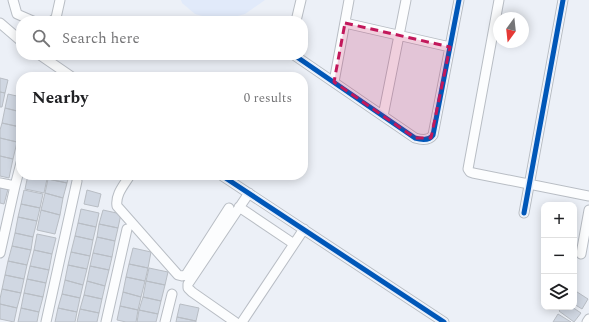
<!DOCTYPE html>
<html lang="en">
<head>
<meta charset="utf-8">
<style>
  body { margin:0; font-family:Spectral,serif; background:#f6f6f6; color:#202124 }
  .controls { position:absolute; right:12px; bottom:12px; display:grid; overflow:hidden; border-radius:8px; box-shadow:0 2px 10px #0003 }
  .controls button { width:36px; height:36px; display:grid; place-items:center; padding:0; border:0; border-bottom:1px solid #e0e0e0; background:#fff; color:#202124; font:20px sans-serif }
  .compass { position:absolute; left:493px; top:12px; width:36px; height:36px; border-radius:50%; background:#fff; box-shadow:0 2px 10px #0003; rotate:195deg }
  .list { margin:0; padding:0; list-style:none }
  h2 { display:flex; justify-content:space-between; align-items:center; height:52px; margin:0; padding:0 16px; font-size:17px }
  h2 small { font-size:13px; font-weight:400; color:#757577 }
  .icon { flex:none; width:22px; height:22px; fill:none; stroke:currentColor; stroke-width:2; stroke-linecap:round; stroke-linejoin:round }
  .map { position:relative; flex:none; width:589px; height:322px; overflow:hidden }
  .search { position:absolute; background:#fff; box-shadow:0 2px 10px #0003; left:16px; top:16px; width:292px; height:44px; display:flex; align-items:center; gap:10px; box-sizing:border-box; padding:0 14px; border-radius:16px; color:#757577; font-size:15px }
  .panel { position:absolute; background:#fff; box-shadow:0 2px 10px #0003; left:16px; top:72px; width:292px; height:108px; border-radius:16px }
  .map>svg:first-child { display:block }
  .built { fill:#e1eafa }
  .building { fill:#d0d7e2; stroke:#b8bdc4 }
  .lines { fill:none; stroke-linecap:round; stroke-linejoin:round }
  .street-casing { stroke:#b8bdc4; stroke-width:11 }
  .street { stroke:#fcfdfe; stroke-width:9 }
  .cycleway-casing { stroke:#e7effc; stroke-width:8 }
  .cycleway { stroke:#0057b8; stroke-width:5 }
  .marked { fill:#c2185b; fill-opacity:0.2; stroke:#c2185b; stroke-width:3; stroke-dasharray:8 5; stroke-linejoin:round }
</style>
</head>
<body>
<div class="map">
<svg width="589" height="322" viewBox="0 0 589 322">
  <rect width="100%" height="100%" fill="#ecf0f7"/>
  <path class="built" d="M 181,0 L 265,0 L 245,14 L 220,21 L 195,14 L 182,3 Z"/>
  <path class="building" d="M 0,78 L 8,80 L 5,93 L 0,92 Z
    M 0,92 L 5,93 L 2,107 L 0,107 Z
    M 8,94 L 21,97 L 21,112 L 5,108 Z
    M 5,108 L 21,112 L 20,127 L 2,123 Z
    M 2,123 L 20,127 L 17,142 L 0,138 L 0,130 Z
    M 0,138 L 17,142 L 13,159 L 0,156 Z
    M 0,156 L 13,159 L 9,178 L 0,176 Z
    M 28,175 L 47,179 L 44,193 L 25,189 Z
    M 49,175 L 69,175 L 67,183 L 48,179 Z
    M 48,179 L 67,183 L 63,198 L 45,193 Z
    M 0,188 L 8,189 L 4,204 L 0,203 Z
    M 24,190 L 43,194 L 40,208 L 21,204 Z
    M 87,190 L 101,194 L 98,207 L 84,204 Z
    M 45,193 L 63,198 L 60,215 L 41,210 Z
    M 21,204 L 40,208 L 37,221 L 18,217 Z
    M 81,209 L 99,213 L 96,227 L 78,223 Z
    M 41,210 L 60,215 L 55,234 L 37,230 Z
    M 103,210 L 121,214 L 118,228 L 99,224 Z
    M 18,217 L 37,221 L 33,237 L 15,233 Z
    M 78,223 L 96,227 L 93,240 L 75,236 Z
    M 99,224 L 118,228 L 115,241 L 97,237 Z
    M 15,233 L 33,237 L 31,250 L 12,246 Z
    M 37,234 L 56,238 L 52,254 L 34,250 Z
    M 75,236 L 93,240 L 90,256 L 71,252 Z
    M 97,237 L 115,241 L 112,257 L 93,253 Z
    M 12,246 L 31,250 L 27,265 L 8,261 Z
    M 133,248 L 151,252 L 148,268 L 129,264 Z
    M 34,250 L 52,254 L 49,270 L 30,266 Z
    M 71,252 L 90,256 L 87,269 L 68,265 Z
    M 93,253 L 112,257 L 109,270 L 90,266 Z
    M 8,261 L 27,265 L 24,279 L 5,275 Z
    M 129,264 L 148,268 L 145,281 L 126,277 Z
    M 68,265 L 87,269 L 83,285 L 65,280 Z
    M 30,266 L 49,270 L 46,283 L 27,279 Z
    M 90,266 L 109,270 L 105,286 L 87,281 Z
    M 149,268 L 168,272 L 165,285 L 146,281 Z
    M 5,275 L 24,279 L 21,293 L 2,289 Z
    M 126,277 L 145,281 L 141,297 L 123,292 Z
    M 27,279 L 46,283 L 43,297 L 24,293 Z
    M 65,280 L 83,285 L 80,298 L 62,294 Z
    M 87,281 L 105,286 L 102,299 L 84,295 Z
    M 146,281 L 165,285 L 161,301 L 143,297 Z
    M 2,289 L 21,293 L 17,308 L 0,304 L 0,299 Z
    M 574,290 L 588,299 L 582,309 L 574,304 Z
    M 123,292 L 141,297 L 138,310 L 120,306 Z
    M 24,293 L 43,297 L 39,312 L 21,308 Z
    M 62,294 L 80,298 L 77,312 L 58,308 Z
    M 84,295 L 102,299 L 99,313 L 80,309 Z
    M 143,297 L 161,301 L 158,314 L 139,310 Z
    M 0,304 L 17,308 L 14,322 L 0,319 Z
    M 180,304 L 199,308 L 196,321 L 177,317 Z
    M 120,306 L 138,310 L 136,322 L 126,322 L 117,320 Z
    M 562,307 L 572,307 L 581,313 L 574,322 L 559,311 Z
    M 21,308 L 39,312 L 37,322 L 18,322 Z
    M 58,308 L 77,312 L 75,322 L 55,322 Z
    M 80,309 L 99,313 L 97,322 L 77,322 Z
    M 139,310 L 158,314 L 156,322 L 137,322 Z
    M 558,314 L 571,322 L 553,322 Z
    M 177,317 L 196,321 L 196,322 L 176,322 Z"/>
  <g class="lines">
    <g class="street-casing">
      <path id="street" d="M 13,0 L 17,14 L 33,21
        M 499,0 L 468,169 L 470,172 L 473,173 L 589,196
        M 52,21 L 56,18 L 60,0
        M 296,21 L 301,0
        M 0,23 L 21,41
        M 345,23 L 450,47
        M 40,55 L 72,77
        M 294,55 L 415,138 C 422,140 429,141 433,135 L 459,0
        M 334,82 L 349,0
        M 383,116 L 406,0
        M 130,175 C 125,184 115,194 117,206 L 178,275 L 182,276 L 186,275 L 229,208
        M 221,175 L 444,322
        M 0,183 L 15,186 L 21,163
        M 239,207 L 294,244
        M 524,213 L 563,0
        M 0,253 L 15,186
        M 581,254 L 589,210
        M 46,322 L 77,181
        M 106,322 L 127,229
        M 165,322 L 172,294
        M 235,322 L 192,292 L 188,288 L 188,284 L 249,193
        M 242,322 L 304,229
        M 587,322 L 589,319"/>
    </g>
    <use href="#street" class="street"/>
    <g class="cycleway-casing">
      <path id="cycleway" d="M 294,55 L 415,138 C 422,140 429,141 433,135 L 459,0
        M 221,175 L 444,322
        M 524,213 L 563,0"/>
    </g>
    <use href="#cycleway" class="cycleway"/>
  </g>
  <path class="marked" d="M 345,23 L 450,47 L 431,138 L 415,138 L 334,82 Z"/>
</svg>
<div class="controls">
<button>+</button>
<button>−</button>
<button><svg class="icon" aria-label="layers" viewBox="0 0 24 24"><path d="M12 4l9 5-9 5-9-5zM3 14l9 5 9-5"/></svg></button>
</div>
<svg class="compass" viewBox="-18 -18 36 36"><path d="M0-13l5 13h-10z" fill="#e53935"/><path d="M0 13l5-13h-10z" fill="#757577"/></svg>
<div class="search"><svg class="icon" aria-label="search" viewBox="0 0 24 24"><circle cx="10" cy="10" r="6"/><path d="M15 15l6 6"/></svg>Search here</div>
<section class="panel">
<h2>Nearby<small>0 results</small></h2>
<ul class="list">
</ul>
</section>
</div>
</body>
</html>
